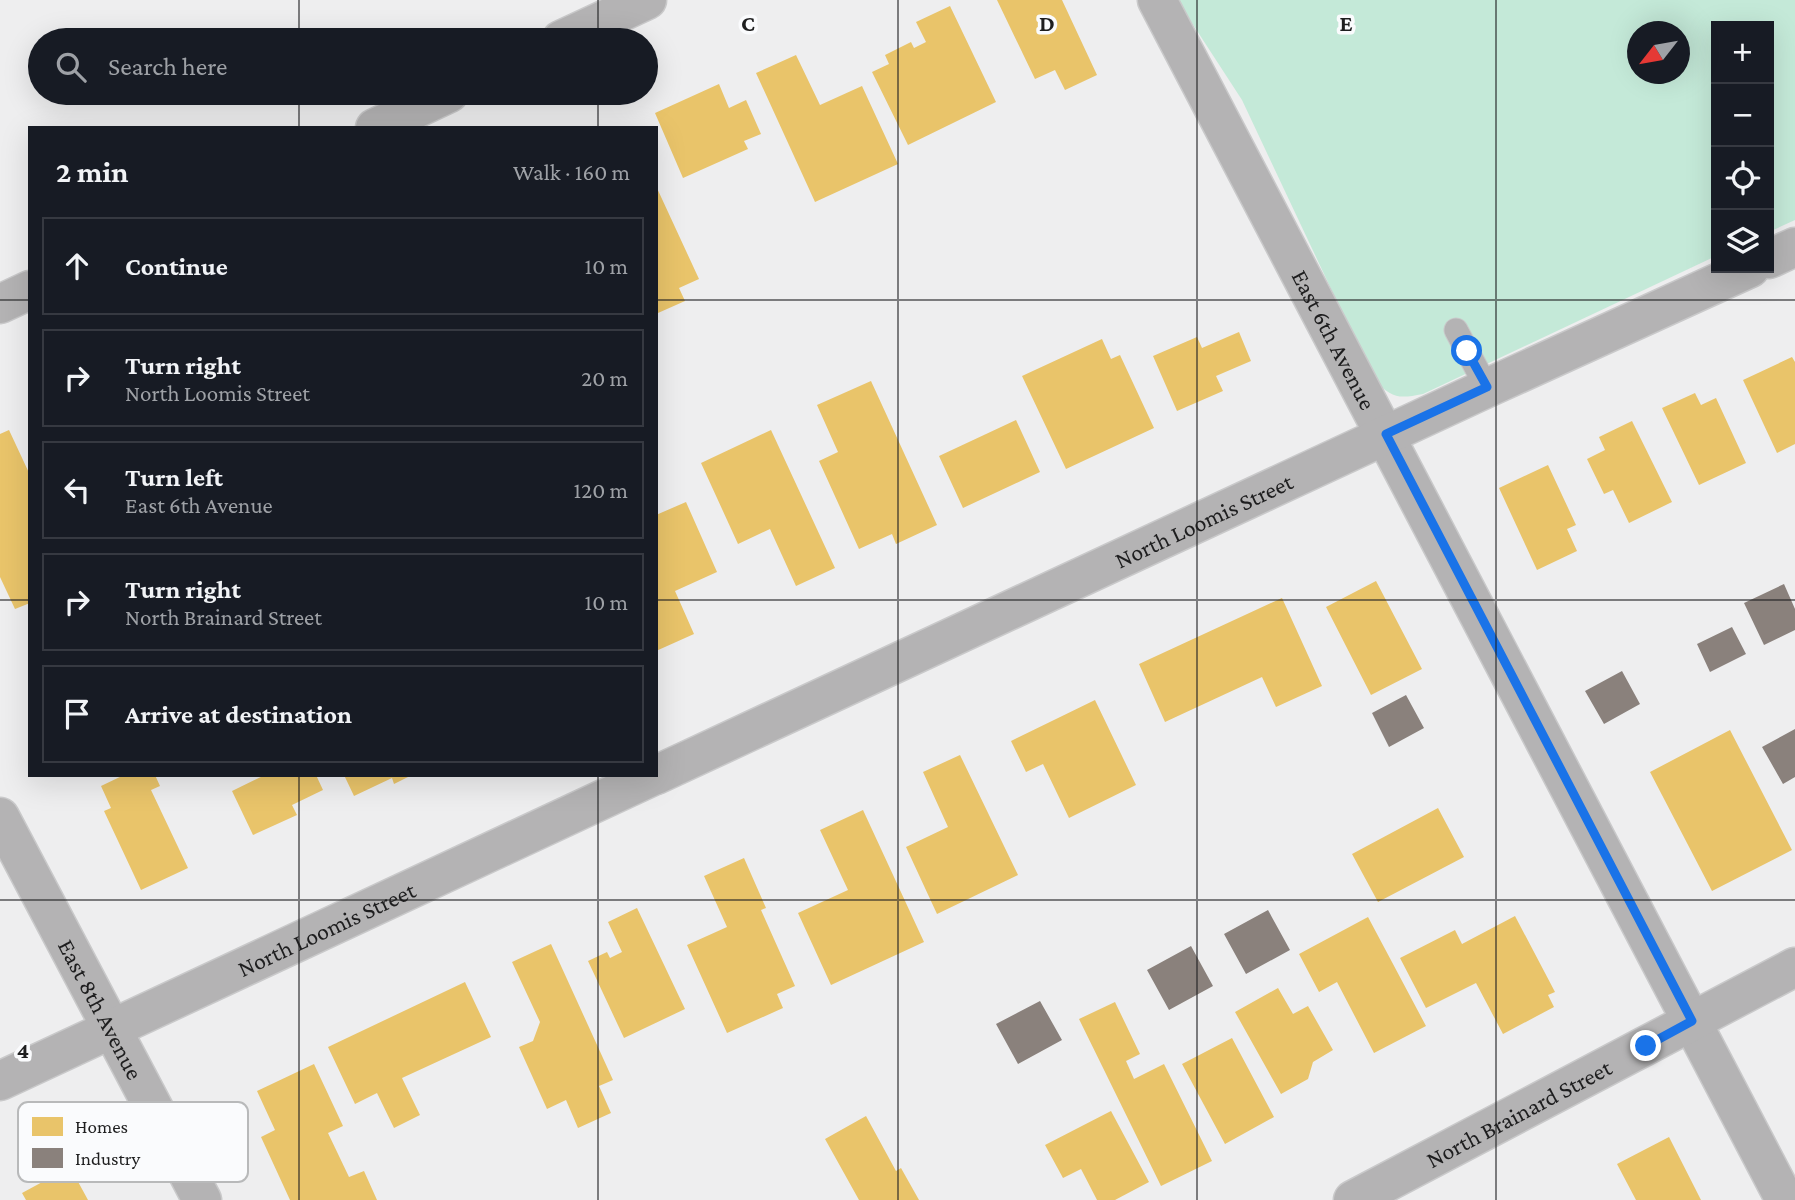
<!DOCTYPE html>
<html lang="en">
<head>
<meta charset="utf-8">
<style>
  body { margin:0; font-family:"Crimson Pro",serif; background:#242831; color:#f1f3f6 }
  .controls { position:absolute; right:21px; top:21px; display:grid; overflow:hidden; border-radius:0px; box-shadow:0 7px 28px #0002 }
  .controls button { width:63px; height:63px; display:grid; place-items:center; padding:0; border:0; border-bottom:2px solid #363941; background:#171b24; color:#f1f3f6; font:35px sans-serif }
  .compass { position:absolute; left:1627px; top:21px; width:63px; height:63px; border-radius:50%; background:#171b24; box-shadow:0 7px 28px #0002; rotate:239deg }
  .stop { position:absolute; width:21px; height:21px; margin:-16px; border:5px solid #1a73e8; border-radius:50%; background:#fff }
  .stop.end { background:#1a73e8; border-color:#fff; box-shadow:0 2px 7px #0008 }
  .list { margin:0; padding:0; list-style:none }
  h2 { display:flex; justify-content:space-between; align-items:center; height:91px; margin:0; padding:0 28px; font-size:30px }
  h2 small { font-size:23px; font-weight:400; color:#9ea1a6 }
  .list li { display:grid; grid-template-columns:46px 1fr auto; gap:21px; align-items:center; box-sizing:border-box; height:98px; margin:0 14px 14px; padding:0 14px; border:2px solid #363941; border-radius:0px }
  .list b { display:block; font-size:26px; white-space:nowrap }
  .list p { margin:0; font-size:23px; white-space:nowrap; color:#9ea1a6 }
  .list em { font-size:23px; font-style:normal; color:#9ea1a6 }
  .icon { flex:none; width:38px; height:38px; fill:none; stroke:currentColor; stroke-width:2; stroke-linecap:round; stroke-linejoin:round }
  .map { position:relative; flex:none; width:1795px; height:1200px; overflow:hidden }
  .search { position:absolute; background:#171b24; box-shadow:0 7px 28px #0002; left:28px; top:28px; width:630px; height:77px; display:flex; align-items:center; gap:18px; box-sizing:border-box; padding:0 24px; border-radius:38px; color:#9ea1a6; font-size:26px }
  .panel { position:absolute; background:#171b24; box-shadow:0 7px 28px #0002; left:28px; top:126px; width:630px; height:651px; border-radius:0px }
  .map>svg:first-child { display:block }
  .green { fill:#c4e9d8; fill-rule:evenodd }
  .homes { fill:#e9c46a }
  .industry { fill:#8a817c }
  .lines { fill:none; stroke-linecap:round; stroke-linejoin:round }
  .service-casing { stroke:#c9c9ca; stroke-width:25 }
  .minor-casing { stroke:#c9c9ca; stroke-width:41 }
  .service { stroke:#b4b3b4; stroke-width:23 }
  .minor { stroke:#b4b3b4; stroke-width:38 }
  .route { stroke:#1a73e8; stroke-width:9 }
  .grid { fill:none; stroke:#1e1e1f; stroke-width:2; stroke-opacity:0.55 }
  .labels { text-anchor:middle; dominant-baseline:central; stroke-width:7; stroke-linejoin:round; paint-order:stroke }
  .street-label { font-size:24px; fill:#1e1e1f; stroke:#fafbfd }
  .key { fill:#fafbfd; stroke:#b8b9ba; stroke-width:2 }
  .key-label { font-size:19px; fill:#1e1e1f }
  .grid-label { font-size:23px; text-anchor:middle; font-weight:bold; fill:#1e1e1f; stroke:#fafbfd; stroke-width:7; stroke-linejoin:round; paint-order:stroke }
</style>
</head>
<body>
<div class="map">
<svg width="1795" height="1200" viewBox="0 0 1795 1200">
  <rect width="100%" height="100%" fill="#eeeeef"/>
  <path class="green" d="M 1177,0 L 1795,0 L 1795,220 L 1769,232 L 1769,26 L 1716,26 L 1716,256 L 1423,394 C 1398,399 1392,398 1374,380 L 1242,100 ZM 1638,32 L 1680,32 L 1680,74 L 1638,74 Z"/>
  <path class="homes" d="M 997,0 L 1062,0 L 1097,75 L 1065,90 L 1055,70 L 1035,79 Z
    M 950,6 L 996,102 L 908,145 L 872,72 L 889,64 L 885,55 L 911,42 L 914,48 L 926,42 L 916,22 Z
    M 796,55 L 820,105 L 862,86 L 898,164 L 815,202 L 756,73 Z
    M 719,84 L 729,108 L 746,100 L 761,134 L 744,141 L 748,149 L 683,178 L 655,113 Z
    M 656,186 L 699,279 L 679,288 L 685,301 L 658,313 L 656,308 Z
    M 1239,332 L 1251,361 L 1216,376 L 1223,391 L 1177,411 L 1153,356 L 1197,337 L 1202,348 Z
    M 1102,339 L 1111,359 L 1120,355 L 1154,428 L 1066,469 L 1022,376 Z
    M 1792,357 L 1795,362 L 1795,444 L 1777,453 L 1743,380 Z
    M 871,381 L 937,525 L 896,544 L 892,534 L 859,549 L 819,461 L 838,452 L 817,405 Z
    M 1695,393 L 1701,405 L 1716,398 L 1746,463 L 1699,485 L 1662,408 Z
    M 1016,420 L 1040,472 L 963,508 L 939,456 Z
    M 1632,421 L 1672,502 L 1629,523 L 1613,490 L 1604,494 L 1587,459 L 1605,450 L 1599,437 Z
    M 9,430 L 30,475 L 30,603 L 15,609 L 0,577 L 0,434 Z
    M 771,430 L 835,568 L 796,586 L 770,529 L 738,544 L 701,463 Z
    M 1548,465 L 1576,525 L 1567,529 L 1577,551 L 1537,570 L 1499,488 Z
    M 686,502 L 717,572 L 675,591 L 694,634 L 656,651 L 656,515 Z
    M 1376,581 L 1422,669 L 1371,695 L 1326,607 Z
    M 1282,598 L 1322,686 L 1276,707 L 1262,677 L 1165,722 L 1139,664 Z
    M 1095,700 L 1136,785 L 1069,818 L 1043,764 L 1026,772 L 1011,741 Z
    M 1730,730 L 1792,850 L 1712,891 L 1650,772 Z
    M 960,755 L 1018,875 L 937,914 L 906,847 L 948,827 L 923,772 Z
    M 124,775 L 155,775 L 160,786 L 151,790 L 188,868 L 141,890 L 104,811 L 111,808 L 101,786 Z
    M 265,775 L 316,775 L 323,790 L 292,805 L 297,815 L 253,835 L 232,791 Z
    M 344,775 L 412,775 L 394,784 L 392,778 L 354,796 Z
    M 1438,808 L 1464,857 L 1378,902 L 1352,854 Z
    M 863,810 L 924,942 L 831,985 L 798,913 L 848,890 L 820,830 Z
    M 744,858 L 766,908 L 761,910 L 795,986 L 777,994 L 783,1008 L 727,1033 L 687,945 L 727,927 L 704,876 Z
    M 637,908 L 685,1009 L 624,1038 L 588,961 L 607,952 L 610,958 L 622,952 L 608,922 Z
    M 1515,916 L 1555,992 L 1548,995 L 1554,1007 L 1503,1034 L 1476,983 L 1426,1008 L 1400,958 L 1455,930 L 1462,944 Z
    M 1368,917 L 1426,1026 L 1374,1053 L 1337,982 L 1319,992 L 1299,954 Z
    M 551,944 L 613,1080 L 599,1086 L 611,1113 L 578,1128 L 566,1100 L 547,1109 L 519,1047 L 533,1041 L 540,1022 L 512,962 Z
    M 465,982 L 491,1037 L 402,1078 L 420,1115 L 394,1128 L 377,1093 L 355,1104 L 328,1047 Z
    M 1278,988 L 1293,1014 L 1308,1006 L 1333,1050 L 1313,1062 L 1308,1079 L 1281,1094 L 1235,1012 Z
    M 1115,1002 L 1140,1054 L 1126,1061 L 1134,1079 L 1164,1064 L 1212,1161 L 1161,1186 L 1079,1019 Z
    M 1232,1038 L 1274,1117 L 1225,1144 L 1182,1064 Z
    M 314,1064 L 343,1126 L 328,1133 L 349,1177 L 364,1171 L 377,1200 L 290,1200 L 261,1137 L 275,1130 L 257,1091 Z
    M 1111,1111 L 1149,1182 L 1115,1200 L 1097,1200 L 1081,1169 L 1063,1178 L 1045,1145 Z
    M 866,1116 L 896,1171 L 901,1168 L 919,1200 L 859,1200 L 825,1139 Z
    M 1669,1137 L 1701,1200 L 1636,1200 L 1617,1164 Z
    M 70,1167 L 88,1200 L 26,1200 L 22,1193 Z"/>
  <path class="industry" d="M 1784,584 L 1795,609 L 1795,630 L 1764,645 L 1744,603 Z
    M 1732,627 L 1746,654 L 1710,672 L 1697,644 Z
    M 1622,671 L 1640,704 L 1604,724 L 1585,691 Z
    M 1406,695 L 1424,728 L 1389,747 L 1372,713 Z
    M 1795,729 L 1795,777 L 1783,784 L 1762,747 Z
    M 1268,910 L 1290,950 L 1246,974 L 1224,934 Z
    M 1191,946 L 1213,986 L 1169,1010 L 1147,970 Z
    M 1040,1001 L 1062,1040 L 1018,1064 L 996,1024 Z"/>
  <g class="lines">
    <g class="service-casing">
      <path id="service" d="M 1456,330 L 1487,388"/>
    </g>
    <g class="minor-casing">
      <g id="minor">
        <path id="s1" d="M 1157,0 L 1785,1200"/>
        <path d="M 561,40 L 647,0"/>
        <path d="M 375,128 L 449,93"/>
        <path d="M 1769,259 L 1795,247"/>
        <path d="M 0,304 L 30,290"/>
        <path id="s2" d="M 656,775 L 1487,388 L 1750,268"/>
        <path id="s3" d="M 0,817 L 202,1200"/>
        <path id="s4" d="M 0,1081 L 655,775"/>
        <path id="s5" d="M 1353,1200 L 1795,967"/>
      </g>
    </g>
    <use href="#service" class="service"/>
    <use href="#minor" class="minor"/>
  </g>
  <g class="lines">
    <path class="route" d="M 1467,351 L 1487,387 L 1386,434 L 1692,1021 L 1646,1046"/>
  </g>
  <path class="grid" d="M 299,0 L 299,40M 598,0 L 598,40M 898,0 L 898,1200M 1197,0 L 1197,1200M 1496,0 L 1496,1200M 299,93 L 299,128M 598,93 L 598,128M 0,300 L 30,300M 656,300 L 1795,300M 0,600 L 30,600M 656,600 L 1795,600M 299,775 L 299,1200M 598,775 L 598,1200M 0,900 L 1795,900"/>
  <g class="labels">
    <g class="street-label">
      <text stroke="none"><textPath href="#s1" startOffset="383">East 6th Avenue</textPath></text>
      <text stroke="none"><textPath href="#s2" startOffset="604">North Loomis Street</textPath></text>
      <text stroke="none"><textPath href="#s4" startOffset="360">North Loomis Street</textPath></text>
      <text stroke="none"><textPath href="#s3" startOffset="217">East 8th Avenue</textPath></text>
      <text stroke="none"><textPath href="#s5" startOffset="187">North Brainard Street</textPath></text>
    </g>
  </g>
  <rect x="18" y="1102" width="230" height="80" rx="10" class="key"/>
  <rect x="32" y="1117" width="31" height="19" fill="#e9c46a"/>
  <rect x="32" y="1148" width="31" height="20" fill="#8a817c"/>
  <g class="key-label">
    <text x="75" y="1133">Homes</text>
    <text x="75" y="1165">Industry</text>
  </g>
  <g class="grid-label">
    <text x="748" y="31">C</text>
    <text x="1047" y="31">D</text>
    <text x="1346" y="31">E</text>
    <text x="23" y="1058">4</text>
  </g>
</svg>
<div class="controls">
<button>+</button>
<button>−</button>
<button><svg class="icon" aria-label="locate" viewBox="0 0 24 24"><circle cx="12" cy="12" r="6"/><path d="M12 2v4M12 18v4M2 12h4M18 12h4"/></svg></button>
<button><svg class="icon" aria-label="layers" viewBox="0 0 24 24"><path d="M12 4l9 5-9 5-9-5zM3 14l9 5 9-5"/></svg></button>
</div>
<svg class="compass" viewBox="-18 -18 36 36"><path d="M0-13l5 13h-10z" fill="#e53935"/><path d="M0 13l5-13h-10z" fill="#9ea1a6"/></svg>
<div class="stop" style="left:1467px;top:351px"></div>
<div class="stop end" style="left:1646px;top:1046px"></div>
<div class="search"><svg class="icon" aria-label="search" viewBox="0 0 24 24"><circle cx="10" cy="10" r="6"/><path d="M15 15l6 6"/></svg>Search here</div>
<section class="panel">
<h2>2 min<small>Walk · 160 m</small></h2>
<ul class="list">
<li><svg class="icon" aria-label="ahead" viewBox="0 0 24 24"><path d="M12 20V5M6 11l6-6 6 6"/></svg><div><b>Continue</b></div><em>10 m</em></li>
<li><svg class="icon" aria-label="right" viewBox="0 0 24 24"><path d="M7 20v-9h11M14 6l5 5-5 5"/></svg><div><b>Turn right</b><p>North Loomis Street</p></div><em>20 m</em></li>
<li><svg class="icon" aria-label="left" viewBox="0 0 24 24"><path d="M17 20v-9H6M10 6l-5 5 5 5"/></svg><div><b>Turn left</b><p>East 6th Avenue</p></div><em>120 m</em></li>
<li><svg class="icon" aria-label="right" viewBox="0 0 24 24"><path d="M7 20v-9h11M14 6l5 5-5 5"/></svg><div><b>Turn right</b><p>North Brainard Street</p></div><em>10 m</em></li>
<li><svg class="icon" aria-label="arrive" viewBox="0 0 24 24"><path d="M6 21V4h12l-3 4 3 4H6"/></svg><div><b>Arrive at destination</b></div></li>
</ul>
</section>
</div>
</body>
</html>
